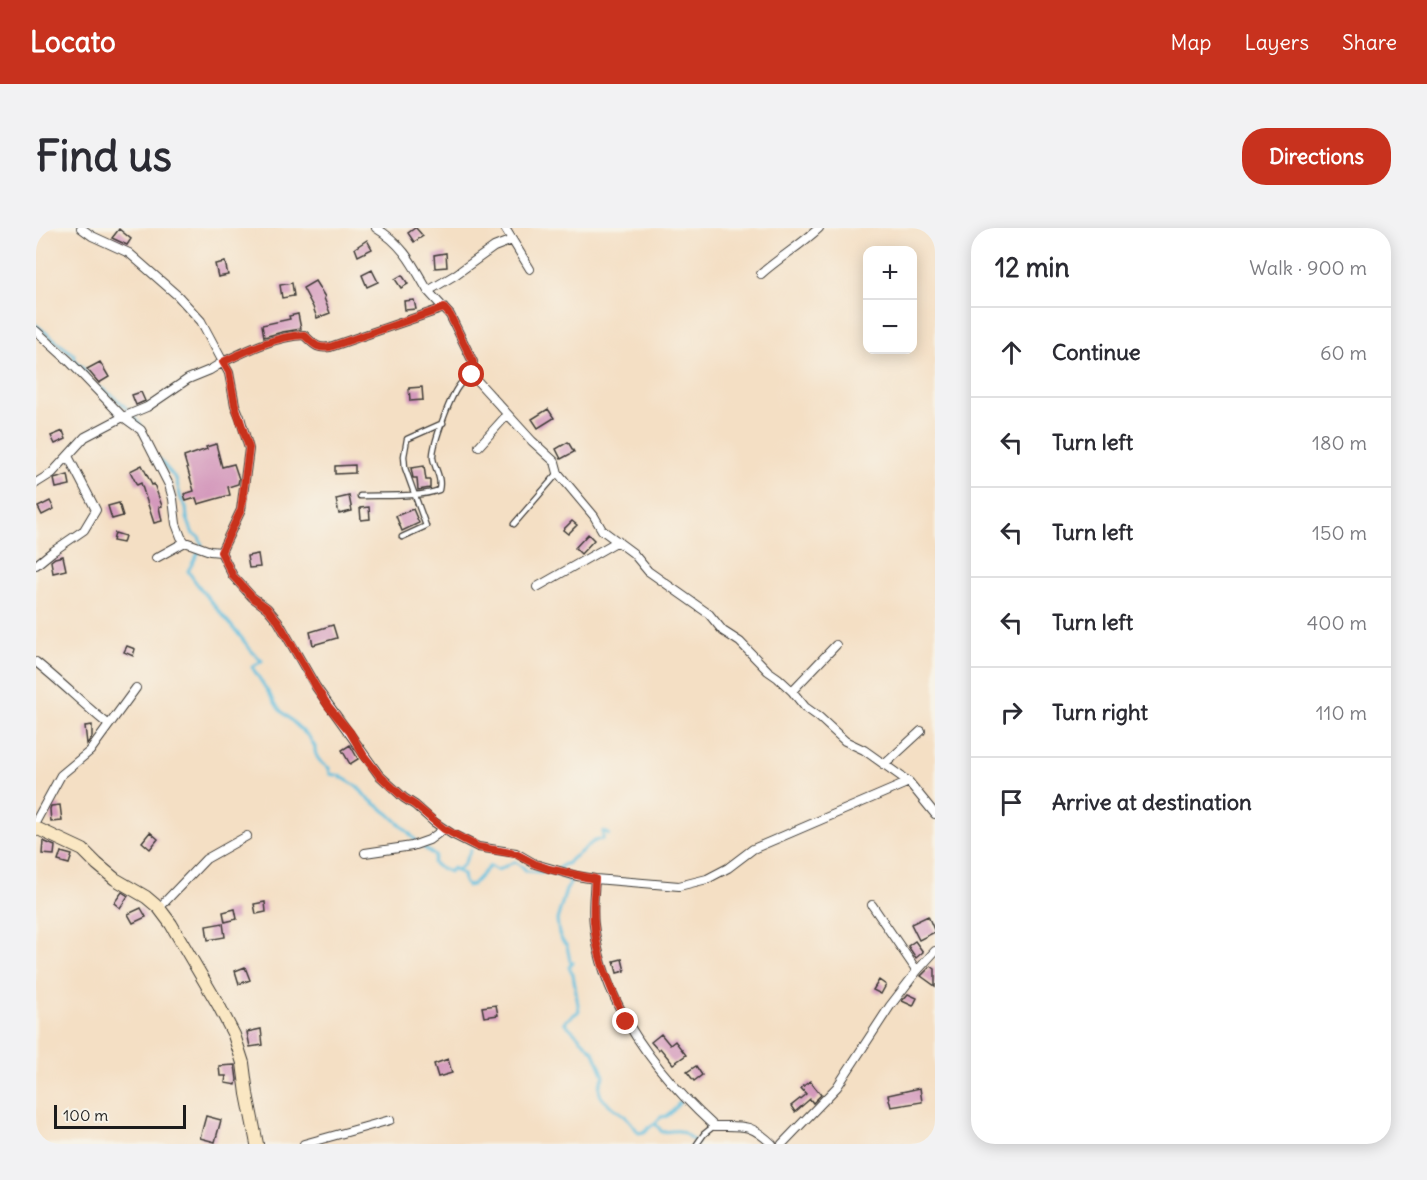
<!DOCTYPE html>
<html lang="en">
<head>
<meta charset="utf-8">
<style>
  body { margin:0; font-family:Delius,sans-serif; background:#f2f2f3; color:#2b2b33 }
  .controls { position:absolute; right:18px; top:18px; display:grid; overflow:hidden; border-radius:12px; box-shadow:0 3px 15px #0003 }
  .controls button { width:54px; height:54px; display:grid; place-items:center; padding:0; border:0; border-bottom:2px solid #e1e1e2; background:#fff; color:#2b2b33; font:30px sans-serif }
  .scale { position:absolute; left:18px; bottom:15px; width:132px; box-sizing:border-box; padding-left:6px; border:3px solid #1c1c1c; border-top:0; font-size:16px; line-height:21px; white-space:nowrap; color:#1c1c1c; -webkit-text-stroke:4px #f7f3e8; paint-order:stroke }
  .stop { position:absolute; width:18px; height:18px; margin:-14px; border:4px solid #c8321e; border-radius:50%; background:#fff }
  .stop.end { background:#c8321e; border-color:#fff; box-shadow:0 2px 6px #0008 }
  .list { margin:0; padding:0; list-style:none }
  h2 { display:flex; justify-content:space-between; align-items:center; height:78px; margin:0; padding:0 24px; font-size:26px }
  h2 small { font-size:20px; font-weight:400; color:#7c7c81 }
  .list li { display:grid; grid-template-columns:39px 1fr auto; gap:18px; align-items:center; box-sizing:border-box; height:90px; padding:0 24px; border-top:2px solid #e1e1e2 }
  .list b { display:block; font-size:22px; white-space:nowrap }
  .list em { font-size:20px; font-style:normal; color:#7c7c81 }
  .icon { flex:none; width:33px; height:33px; fill:none; stroke:currentColor; stroke-width:2; stroke-linecap:round; stroke-linejoin:round }
  .map { position:relative; flex:none; width:899px; height:916px; overflow:hidden; border-radius:24px }
  header { display:flex; align-items:center; gap:36px; box-sizing:border-box; height:84px; padding:0 30px; background:#c8321e; color:#fff }
  header strong { font-size:28px }
  nav { display:flex; gap:33px; margin-inline-start:auto; font-size:21px }
  .intro { display:flex; align-items:center; justify-content:space-between; box-sizing:border-box; height:144px; padding:0 36px }
  h1 { margin:0; font-size:42px }
  .button { padding:15px 27px; border-radius:24px; background:#c8321e; color:#fff; font-size:21px; font-weight:700 }
  main { display:flex; gap:36px; padding:0 36px }
  aside { flex:1; background:#fff; border-radius:24px; box-shadow:0 3px 15px #0003 }
  .map>svg:first-child { display:block }
  .lines { fill:none; stroke-linecap:round; stroke-linejoin:round }
  .stream { stroke:#60bede; stroke-width:3 }
  .building { fill:#d499bc }
  .lane-casing { stroke:#3c3935; stroke-width:7 }
  .street-casing { stroke:#3c3935; stroke-width:10 }
  .secondary-casing { stroke:#3c3935; stroke-width:14 }
  .lane { stroke:#fff; stroke-width:4.5 }
  .street { stroke:#fff; stroke-width:8 }
  .secondary { stroke:#fae7c3; stroke-width:12 }
  .route { stroke:#c8321e; stroke-width:8 }
</style>
</head>
<body>
<header>
<strong>Locato</strong>
<nav><a>Map</a><a>Layers</a><a>Share</a></nav>
</header>
<div class="intro"><h1>Find us</h1><a class="button">Directions</a></div>
<main>
<div class="map">
<svg width="899" height="916" viewBox="0 0 899 916">
  <rect width="100%" height="100%" fill="#f7f3e8"/>
  <filter id="ink" filterUnits="userSpaceOnUse"><feTurbulence type="fractalNoise" baseFrequency=".0167" numOctaves="2"/><feDisplacementMap in="SourceGraphic" scale="12" xChannelSelector="R" yChannelSelector="G"/><feConvolveMatrix kernelMatrix="1 2 1 2 8 2 1 2 1" color-interpolation-filters="sRGB"/></filter>
  <filter id="wash" filterUnits="userSpaceOnUse"><feTurbulence type="fractalNoise" baseFrequency=".008" numOctaves="4" result="noise"/><feDisplacementMap in="SourceGraphic" scale="24" xChannelSelector="R" yChannelSelector="G"/><feGaussianBlur stdDeviation="1.35" result="paint"/><feColorMatrix in="noise" values="0 0 0 0 0 0 0 0 0 0 0 0 0 0 0 0 0 1.4 0 .05"/><feComposite in="paint" operator="in"/></filter>
  <g filter="url(#wash)">
    <rect width="100%" height="100%" fill="#f4dfc4"/>
    <g class="lines">
      <path class="stream" d="M 0,97 L 38,127 L 39,134 L 46,139 L 51,146
        M 63,159 C 84,171 92,181 106,199
        M 123,231 L 140,251 L 145,271 L 150,279 L 151,290 L 157,306 L 163,309 L 166,317
        M 164,322 L 152,343 C 167,366 186,386 204,408 C 212,418 215,424 226,433 L 216,439 L 243,481 L 273,509 L 279,519 C 278,529 285,535 293,540 L 294,546 L 305,548 L 305,550
        M 307,550 L 322,559 L 330,569 L 353,586 L 373,605 L 382,615 L 399,628 L 397,635 L 402,639 L 413,644 L 417,640 L 421,642 L 427,637 L 435,622
        M 523,640 L 528,636 L 531,636 C 537,628 539,629 546,623 C 554,617 556,612 567,611 L 567,603 L 573,606
        M 417,641 L 427,646 L 428,654 L 431,658 L 436,657 L 454,638 C 456,639 458,641 461,642 C 464,642 474,635 479,634 L 487,639 L 490,643 L 519,645 L 530,651 L 534,651 L 534,656 L 530,662 L 521,692 L 523,706 L 527,714 L 531,718 L 534,733 L 537,734 L 533,739 L 537,746 L 543,783 L 528,794 L 558,824 L 568,848 C 553,872 577,876 591,890 C 595,894 599,900 603,905 L 608,904 L 619,895 L 626,904 C 650,901 642,902 661,915
        M 619,895 L 625,889 L 631,888 L 635,885 L 644,874"/>
    </g>
    <g id="blocks">
      <path class="building" d="M 379,0 L 380,0 L 387,8 L 378,14 L 372,5 Z
        M 83,1 L 95,11 L 91,17 L 76,10 Z
        M 331,12 L 336,21 L 322,28 L 319,20 Z
        M 410,25 L 411,39 L 399,40 L 398,27 Z
        M 189,34 L 192,47 L 182,49 L 179,36 Z
        M 336,42 L 342,54 L 331,59 L 326,47 Z
        M 366,47 L 372,56 L 365,60 L 359,51 Z
        M 279,53 L 289,69 L 288,70 L 294,85 L 281,90 L 277,79 L 267,60 Z
        M 256,55 L 258,68 L 246,70 L 244,57 Z
        M 378,72 L 380,81 L 369,82 L 368,73 Z
        M 262,86 L 265,101 L 246,104 L 228,109 L 226,97 L 254,91 L 253,88 Z
        M 64,134 L 73,149 L 63,155 L 51,141 Z
        M 386,159 L 387,172 L 374,173 L 373,160 Z
        M 105,164 L 109,173 L 100,177 L 96,167 Z
        M 512,181 L 518,190 L 502,200 L 496,191 Z
        M 27,203 L 30,211 L 19,216 L 15,208 Z
        M 532,214 L 538,224 L 525,231 L 520,221 Z
        M 180,216 L 186,239 L 198,236 L 203,251 L 202,256 L 192,259 L 194,267 L 162,276 L 160,270 L 150,273 L 148,266 L 158,263 L 148,229 L 171,221 L 170,219 Z
        M 106,237 L 116,257 L 118,256 L 126,278 L 123,279 L 126,293 L 118,295 L 105,255 L 101,257 L 94,243 Z
        M 319,237 L 319,245 L 299,246 L 299,238 Z
        M 388,238 L 390,252 L 394,252 L 394,260 L 382,262 L 381,250 L 377,250 L 375,240 Z
        M 32,247 L 34,257 L 20,260 L 18,251 Z
        M 313,268 L 316,283 L 303,286 L 300,271 Z
        M 14,273 L 18,281 L 6,287 L 2,279 Z
        M 83,275 L 87,288 L 76,291 L 72,278 Z
        M 333,279 L 334,291 L 325,292 L 324,280 Z
        M 377,281 L 383,295 L 366,303 L 360,288 Z
        M 536,293 L 541,297 L 532,306 L 527,302 Z
        M 79,305 L 89,308 L 87,315 L 77,313 Z
        M 552,306 L 558,312 L 545,326 L 539,320 Z
        M 222,326 L 224,339 L 213,340 L 211,328 Z
        M 27,328 L 30,342 L 17,345 L 15,333 L 19,330 Z
        M 297,397 L 301,410 L 277,417 L 274,404 Z
        M 91,418 L 99,421 L 97,428 L 88,424 Z
        M 56,497 L 56,509 L 51,516 L 49,498 Z
        M 314,517 L 322,531 L 314,536 L 306,522 Z
        M 24,577 L 26,593 L 15,594 L 14,581 L 15,578 Z
        M 114,604 L 122,611 L 114,621 L 106,614 Z
        M 7,613 L 19,618 L 18,627 L 6,626 Z
        M 25,624 L 36,627 L 33,636 L 22,633 Z
        M 86,664 L 92,668 L 84,680 L 78,675 Z
        M 229,674 L 230,684 L 220,686 L 218,676 Z
        M 105,680 L 110,689 L 97,695 L 92,686 Z
        M 199,681 L 201,691 L 189,694 L 187,684 Z
        M 892,688 L 899,704 L 883,712 L 875,696 Z
        M 187,695 L 189,709 L 172,712 L 170,698 Z
        M 879,713 L 887,724 L 880,730 L 872,718 Z
        M 586,731 L 589,743 L 581,745 L 578,733 Z
        M 895,738 L 899,741 L 899,758 L 885,748 Z
        M 209,739 L 214,752 L 203,756 L 199,743 Z
        M 843,752 L 850,757 L 845,766 L 837,762 Z
        M 872,766 L 881,770 L 877,778 L 866,773 Z
        M 460,777 L 462,787 L 448,789 L 446,779 Z
        M 225,801 L 227,817 L 214,819 L 211,804 Z
        M 625,806 L 634,817 L 639,813 L 650,827 L 637,836 L 624,820 L 622,822 L 615,814 Z
        M 412,831 L 416,845 L 402,849 L 398,836 Z
        M 199,837 L 201,852 L 200,857 L 189,855 L 190,848 L 184,848 L 183,838 Z
        M 660,838 L 666,847 L 658,853 L 651,844 Z
        M 774,853 L 785,867 L 777,875 L 774,871 L 759,884 L 755,878 L 770,866 L 765,860 Z
        M 884,860 L 886,874 L 855,879 L 852,867 Z
        M 170,888 L 185,892 L 179,914 L 164,910 Z"/>
    </g>
  </g>
  <g filter="url(#ink)">
    <use href="#blocks" fill-opacity="0" stroke="#3c3935" stroke-width="1.5"/>
    <g class="lines">
      <g class="lane-casing">
        <path id="lane" d="M 324,268 C 346,267 383,270 403,262 C 406,249 399,242 397,230 C 396,217 414,170 422,159 C 425,154 431,150 436,147
          M 478,296 L 522,245
          M 366,309 L 390,298 L 369,240 L 368,228 L 371,211 L 407,195
          M 661,916 L 668,906 L 678,898"/>
      </g>
      <g class="street-casing">
        <path id="street" d="M 45,0 L 56,8 L 93,25 L 142,68 L 165,93 L 187,134 L 174,142 L 152,151 L 111,179 L 87,189 L 105,202 L 133,257 L 137,271 L 140,296 L 145,309 L 149,314 L 174,323 L 185,324 L 197,348 L 216,369 L 231,380 L 242,393 L 280,459 L 343,547 L 368,570 L 379,577 L 398,594 L 416,606 L 442,619 L 480,625 L 499,636 L 541,648 L 559,651 L 643,658 L 671,651 L 692,640 L 717,621 L 873,554
          M 340,0 C 367,16 377,37 392,63 L 419,47 L 458,19 L 476,12
          M 469,0 L 494,41
          M 725,46 C 743,30 765,17 783,0
          M 392,63 L 414,87 L 437,134 L 436,147 L 496,213 L 519,234 L 522,245 L 558,288 L 566,302 L 597,325 L 612,343 L 673,386 L 687,403 L 704,414 L 732,443 L 742,450 L 756,463 L 769,479 L 783,489 L 809,513 L 828,522 L 873,554 L 899,586
          M 0,103 L 33,133 L 87,189 L 49,209 L 16,245 L 0,255
          M 443,218 L 471,187
          M 185,324 L 205,282 L 213,221 L 204,189 L 199,177 L 193,145 L 187,134 C 212,122 240,108 268,107 C 278,116 280,121 294,119 L 408,80
          M 120,330 L 149,314
          M 0,337 L 16,324 L 48,302 L 60,282 L 32,228
          M 501,359 L 582,313
          M 0,434 C 25,454 48,477 73,497
          M 756,463 L 800,417
          M 848,537 L 885,503
          M 0,593 L 25,547 L 54,523 L 100,460
          M 329,625 L 376,618 L 393,612 L 408,601
          M 559,651 C 558,666 556,682 558,697 C 567,778 620,845 678,898 C 707,898 714,895 736,916
          M 836,677 L 881,743
          M 123,680 L 170,631 L 211,608
          M 268,916 L 354,892
          M 746,916 L 801,859 L 854,778 L 881,743 L 899,723"/>
      </g>
      <g class="secondary-casing">
        <path id="secondary" d="M 0,600 L 47,622 L 61,636 L 79,651 L 110,669 L 123,680 L 135,696 L 183,778 L 198,807 L 207,835 L 211,866 L 221,916"/>
      </g>
      <use href="#lane" class="lane"/>
      <use href="#street" class="street"/>
      <use href="#secondary" class="secondary"/>
    </g>
  </g>
  <g class="lines" filter="url(#ink)">
    <path class="route" d="M 436,147 L 437,134 L 414,87 L 408,80 L 294,119 C 280,121 278,116 268,107 C 240,108 212,122 187,134 L 193,144 L 199,177 L 213,220 L 205,282 L 185,324 L 197,348 L 216,369 L 231,380 L 242,393 L 280,459 L 292,478 L 314,504 L 328,528 L 343,547 L 368,570 L 379,577 L 408,601 L 442,619 L 480,626 L 499,636 L 513,641 L 559,651 C 558,666 557,680 558,694 C 560,730 576,762 590,794"/>
  </g>
</svg>
<div class="controls">
<button>+</button>
<button>−</button>
</div>
<div class="scale">100 m</div>
<div class="stop" style="left:436px;top:147px"></div>
<div class="stop end" style="left:590px;top:794px"></div>
</div>
<aside>
<h2>12 min<small>Walk · 900 m</small></h2>
<ul class="list">
<li><svg class="icon" aria-label="ahead" viewBox="0 0 24 24"><path d="M12 20V5M6 11l6-6 6 6"/></svg><div><b>Continue</b></div><em>60 m</em></li>
<li><svg class="icon" aria-label="left" viewBox="0 0 24 24"><path d="M17 20v-9H6M10 6l-5 5 5 5"/></svg><div><b>Turn left</b></div><em>180 m</em></li>
<li><svg class="icon" aria-label="left" viewBox="0 0 24 24"><path d="M17 20v-9H6M10 6l-5 5 5 5"/></svg><div><b>Turn left</b></div><em>150 m</em></li>
<li><svg class="icon" aria-label="left" viewBox="0 0 24 24"><path d="M17 20v-9H6M10 6l-5 5 5 5"/></svg><div><b>Turn left</b></div><em>400 m</em></li>
<li><svg class="icon" aria-label="right" viewBox="0 0 24 24"><path d="M7 20v-9h11M14 6l5 5-5 5"/></svg><div><b>Turn right</b></div><em>110 m</em></li>
<li><svg class="icon" aria-label="arrive" viewBox="0 0 24 24"><path d="M6 21V4h12l-3 4 3 4H6"/></svg><div><b>Arrive at destination</b></div></li>
</ul>
</aside>
</main>
</body>
</html>
